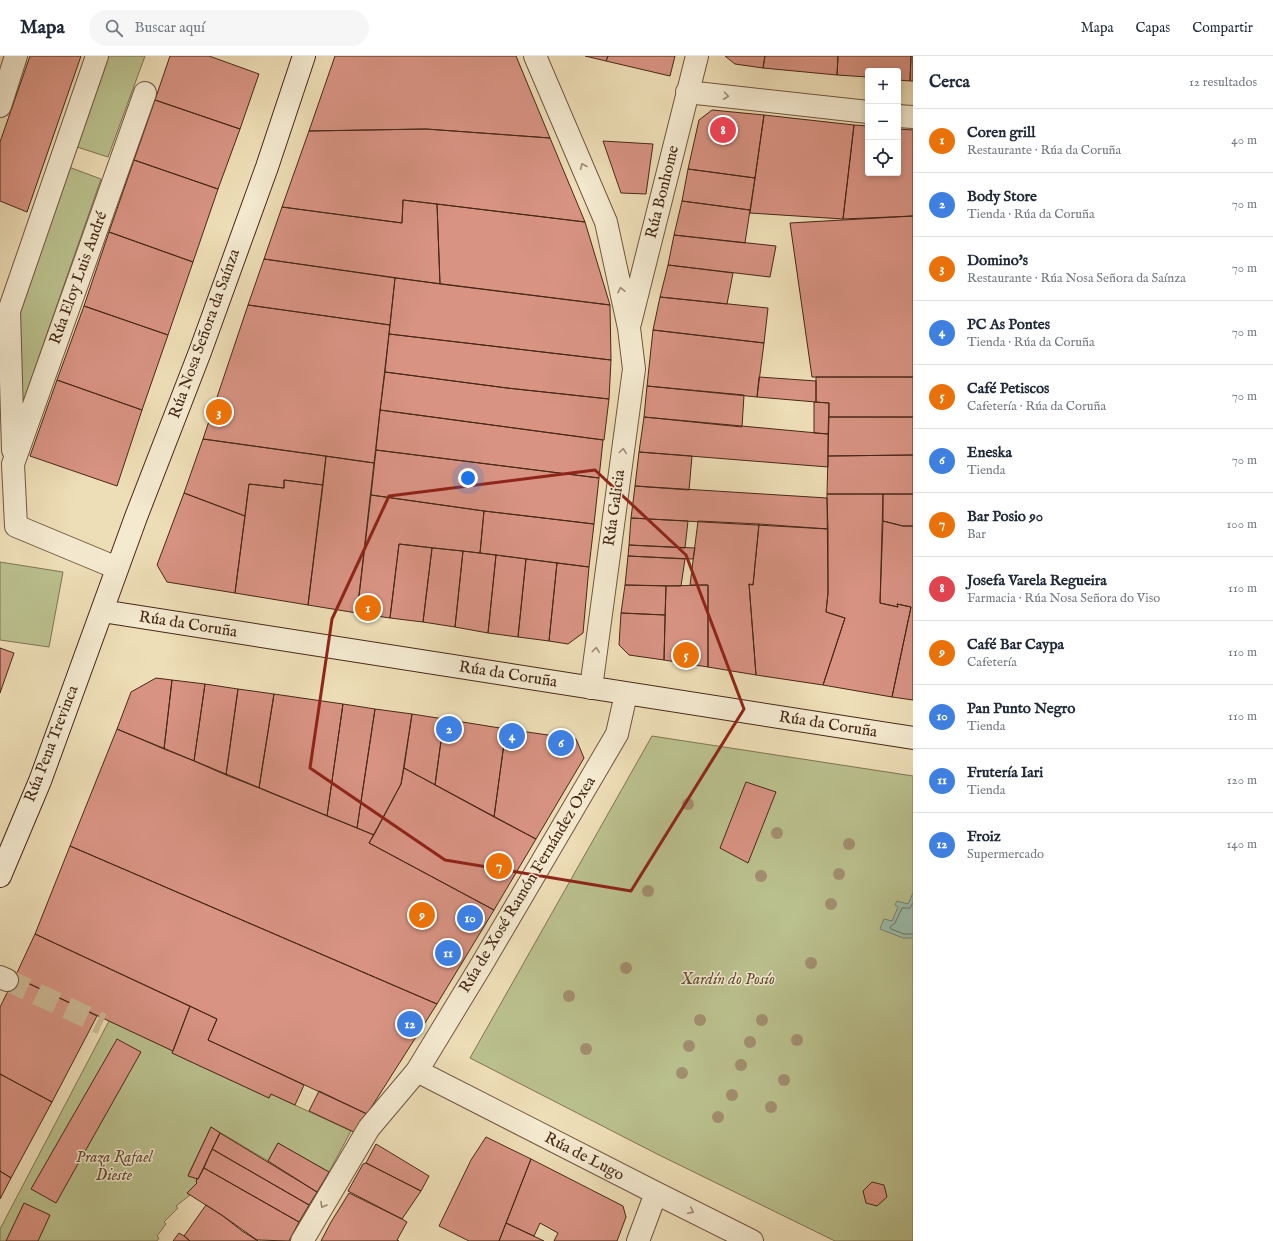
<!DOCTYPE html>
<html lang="es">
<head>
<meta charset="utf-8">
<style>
  body { margin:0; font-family:"IM FELL English",serif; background:#f6f6f7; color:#1f2937 }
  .controls { position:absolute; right:12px; top:12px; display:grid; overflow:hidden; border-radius:4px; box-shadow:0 2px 6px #0003 }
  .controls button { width:36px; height:36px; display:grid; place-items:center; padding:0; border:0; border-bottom:1px solid #e0e1e3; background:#fff; color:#1f2937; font:20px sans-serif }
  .you { position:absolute; left:468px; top:422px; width:14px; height:14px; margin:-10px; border:3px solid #fff; border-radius:50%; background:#1a73e8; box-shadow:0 0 0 6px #1a73e833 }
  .badge { display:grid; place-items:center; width:26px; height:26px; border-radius:50%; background:#7c3aed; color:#fff; font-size:13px; font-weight:700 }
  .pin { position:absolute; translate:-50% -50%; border:2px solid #fff; box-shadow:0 1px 4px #0006 }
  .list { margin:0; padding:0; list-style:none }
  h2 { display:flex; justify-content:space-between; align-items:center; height:52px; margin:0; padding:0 16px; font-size:17px }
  h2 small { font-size:13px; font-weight:400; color:#747a83 }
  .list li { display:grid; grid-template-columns:26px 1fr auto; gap:12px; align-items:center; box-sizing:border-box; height:64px; padding:0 16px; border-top:1px solid #e0e1e3 }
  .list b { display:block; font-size:15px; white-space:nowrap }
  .list p { margin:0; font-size:13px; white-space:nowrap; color:#747a83 }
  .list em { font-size:13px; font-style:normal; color:#747a83 }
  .icon { flex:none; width:22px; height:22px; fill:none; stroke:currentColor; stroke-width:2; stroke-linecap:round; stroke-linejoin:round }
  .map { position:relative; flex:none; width:913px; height:1185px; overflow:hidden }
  header { display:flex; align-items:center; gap:24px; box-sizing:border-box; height:56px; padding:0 20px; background:#fff; border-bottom:1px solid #e0e1e3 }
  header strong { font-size:19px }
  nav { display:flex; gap:22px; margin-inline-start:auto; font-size:14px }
  .search { width:280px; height:36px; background:#f6f6f7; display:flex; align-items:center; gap:10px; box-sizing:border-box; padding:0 14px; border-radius:22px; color:#747a83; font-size:15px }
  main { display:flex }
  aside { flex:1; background:#fff }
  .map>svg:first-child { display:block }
  .green { fill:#bac18e; stroke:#807452 }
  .water { fill:#9abdaa; stroke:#79816f }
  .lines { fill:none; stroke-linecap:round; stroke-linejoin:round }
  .shore { stroke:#707260; stroke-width:1 }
  .building { fill:#d89383; stroke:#472817 }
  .street-tunnel { stroke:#cdba97; stroke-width:22; stroke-dasharray:22 11; stroke-linecap:butt }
  .street-casing { stroke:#71563f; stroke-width:24 }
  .secondary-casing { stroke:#472817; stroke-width:24 }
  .street { stroke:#f4ead0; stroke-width:22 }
  .secondary { stroke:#f4ead0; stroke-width:22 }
  .tree { fill:#a28f70 }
  .oneway { stroke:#9e8974 }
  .marked { fill:none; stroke:#8f2418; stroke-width:3; stroke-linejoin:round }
  .labels { text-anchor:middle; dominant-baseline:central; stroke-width:3; stroke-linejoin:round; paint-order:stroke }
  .street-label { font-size:16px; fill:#472817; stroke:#f4ead0 }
  .park-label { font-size:16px; font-style:italic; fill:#644e35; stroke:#f4ead0 }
</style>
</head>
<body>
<header>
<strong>Mapa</strong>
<div class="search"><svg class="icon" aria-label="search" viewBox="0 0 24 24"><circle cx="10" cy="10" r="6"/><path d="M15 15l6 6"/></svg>Buscar aquí</div>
<nav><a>Mapa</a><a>Capas</a><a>Compartir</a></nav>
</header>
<main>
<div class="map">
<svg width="913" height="1185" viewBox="0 0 913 1185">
  <rect width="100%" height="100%" fill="#eedeb7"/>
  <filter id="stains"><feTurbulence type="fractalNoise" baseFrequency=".005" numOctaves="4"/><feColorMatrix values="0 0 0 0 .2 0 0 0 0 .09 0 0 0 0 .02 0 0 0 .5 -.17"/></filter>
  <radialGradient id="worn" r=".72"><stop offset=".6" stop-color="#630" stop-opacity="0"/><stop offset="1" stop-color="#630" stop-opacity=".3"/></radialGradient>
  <path class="green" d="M 104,0 L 145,0 L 108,101 L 74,90 Z
    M 66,110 L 101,123 L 20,355 L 18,258 Z
    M 0,506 L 63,516 L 49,591 L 0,584 Z
    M 652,680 L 913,720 L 913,1185 L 835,1185 L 659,1099 L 470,1002 Z
    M 109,965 L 173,995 L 172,997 L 269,1042 L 271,1038 L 351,1075 L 329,1116 L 278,1087 L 268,1105 L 211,1071 L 188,1119 L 197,1123 L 196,1126 L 197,1127 L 187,1137 L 190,1139 L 176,1150 L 178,1152 L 164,1166 L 166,1168 L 157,1180 L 159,1182 L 157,1185 L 0,1185 L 0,1173 Z"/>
  <path class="water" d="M 913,837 L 913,882 L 903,882 L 880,873 L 884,863 L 892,865 L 898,851 L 895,849 L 897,845 L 908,848 Z"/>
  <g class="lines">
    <path class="shore" d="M 913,847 L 910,852 L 902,852 L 895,867 L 890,871 L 891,873 L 904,878 L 913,878"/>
  </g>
  <path class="building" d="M 30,0 L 81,0 L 27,156 L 0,145 L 0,86 Z
    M 170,0 L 209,0 L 259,18 L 240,73 L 155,44 Z
    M 335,0 L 516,0 L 550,82 L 426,73 L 309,75 Z
    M 585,0 L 608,0 L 606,5 Z
    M 608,0 L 675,0 L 670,20 L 606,5 Z
    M 725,0 L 765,0 L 763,12 L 735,8 Z
    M 765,0 L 838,0 L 837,19 L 763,12 Z
    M 838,0 L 911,0 L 910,25 L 898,24 L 898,15 L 868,15 L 868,21 L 837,19 Z
    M 911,0 L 913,0 L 913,25 L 910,25 Z
    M 155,44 L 240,73 L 218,133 L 134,104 Z
    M 712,54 L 764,59 L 755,122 L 688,113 L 699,64 Z
    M 764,59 L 854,69 L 843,163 L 750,157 Z
    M 854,69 L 868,70 L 868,117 L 898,117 L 898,73 L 913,74 L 913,160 L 843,163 Z
    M 426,73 L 550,82 L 585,166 L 403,144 L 402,167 L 282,151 L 309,75 Z
    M 603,85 L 653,88 L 646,138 L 621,137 Z
    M 134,104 L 218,133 L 193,206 L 109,176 Z
    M 688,113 L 755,122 L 750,154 L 682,145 Z
    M 403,144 L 437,148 L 440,228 L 264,203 L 282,151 L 402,167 Z
    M 682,145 L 750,154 L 745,187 L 674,179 Z
    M 437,148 L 585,166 L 610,249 L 440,228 Z
    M 913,160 L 913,321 L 812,321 L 790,167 Z
    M 109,176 L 193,206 L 168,279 L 84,250 Z
    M 674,179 L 776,190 L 770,221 L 668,209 Z
    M 264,203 L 395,222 L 390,269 L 248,249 Z
    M 668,209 L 733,217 L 727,248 L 660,241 Z
    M 395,222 L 610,249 L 611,304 L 389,278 Z
    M 660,241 L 768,252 L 764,287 L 653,274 Z
    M 248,249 L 390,269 L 374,407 L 203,383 Z
    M 84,250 L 168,279 L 142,354 L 57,324 Z
    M 653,274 L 764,287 L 757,341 L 647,330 Z
    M 389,278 L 611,304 L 609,343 L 507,332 L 385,316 Z
    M 385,316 L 507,332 L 609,343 L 604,384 L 380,354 Z
    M 759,321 L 816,325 L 816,346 L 757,341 Z
    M 816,321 L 913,321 L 913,361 L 829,361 L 829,347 L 816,346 Z
    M 57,324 L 142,354 L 117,430 L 30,400 Z
    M 647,330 L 744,339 L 742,371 L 644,361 Z
    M 814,346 L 829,347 L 828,378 L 814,377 Z
    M 380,354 L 603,384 L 599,422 L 376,394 Z
    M 644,361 L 828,378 L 828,411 L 639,396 Z
    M 829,361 L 913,361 L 913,399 L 828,400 Z
    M 203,383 L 326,400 L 323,429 L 284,424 L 284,432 L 249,428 L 245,460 L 184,437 Z
    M 376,394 L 599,422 L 594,468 L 484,455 L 371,439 Z
    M 639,396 L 692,400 L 689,434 L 635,430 Z
    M 913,399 L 913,438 L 827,438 L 828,400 Z
    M 326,400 L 374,407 L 357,557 L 308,549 Z
    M 284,424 L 323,429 L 308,549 L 235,537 L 249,428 L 284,432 Z
    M 635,430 L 827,442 L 828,473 L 631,462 Z
    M 184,437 L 245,460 L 235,537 L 167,526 L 157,509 Z
    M 827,438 L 883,438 L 880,547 L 898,551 L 897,548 L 911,551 L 892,641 L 823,629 L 845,562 L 826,556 L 828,537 Z
    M 883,438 L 913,438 L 913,470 L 903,470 L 883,465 Z
    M 371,439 L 484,455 L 480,497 L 399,488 L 390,562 L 357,557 Z
    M 484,455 L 594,468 L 589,511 L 480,497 Z
    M 631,462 L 688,465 L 685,492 L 629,489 Z
    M 698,465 L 759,468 L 753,529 L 749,528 L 756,619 L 708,611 L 708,529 L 690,529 Z
    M 883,465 L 903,470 L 913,470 L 913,644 L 892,641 L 911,551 L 897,548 L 898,551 L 880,547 Z
    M 759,468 L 828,473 L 828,537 L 826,556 L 845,562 L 823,629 L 756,619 L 749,528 L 753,529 Z
    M 399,488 L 432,492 L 423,566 L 390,562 Z
    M 629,489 L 695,492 L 693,503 L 628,500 Z
    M 432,492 L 463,495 L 455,571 L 423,566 Z
    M 463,495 L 496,499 L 488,577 L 455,571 Z
    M 496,499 L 526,503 L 518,581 L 488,577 Z
    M 628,500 L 685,503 L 681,530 L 625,529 Z
    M 526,503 L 557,507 L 549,585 L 518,581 Z
    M 557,507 L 589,511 L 583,577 L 568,588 L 549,585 Z
    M 625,529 L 666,530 L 665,559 L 621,557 Z
    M 708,529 L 708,611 L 664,604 L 666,530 Z
    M 621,557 L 665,559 L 664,604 L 629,599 L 619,589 Z
    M 0,592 L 14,597 L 0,637 Z
    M 156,622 L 172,624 L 164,693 L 117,673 L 131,636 Z
    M 172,624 L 205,628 L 194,705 L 164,693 Z
    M 205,628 L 238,633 L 226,719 L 194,705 Z
    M 238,633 L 274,638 L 259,732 L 226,719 Z
    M 274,638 L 343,648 L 327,760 L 259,732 Z
    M 343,648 L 375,653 L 357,772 L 327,760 Z
    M 375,653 L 412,658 L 401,728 L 374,779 L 357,772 Z
    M 412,658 L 444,663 L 435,729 L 404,712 Z
    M 444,663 L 506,673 L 494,761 L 435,729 Z
    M 117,673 L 374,779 L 369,787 L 494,854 L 437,948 L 70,790 Z
    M 506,673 L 576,683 L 584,702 L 536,783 L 494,761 Z
    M 404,712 L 536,783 L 494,854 L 369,787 L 401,728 Z
    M 746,726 L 776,736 L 748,807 L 720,792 Z
    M 70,790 L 437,948 L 367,1058 L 208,984 L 217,963 L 35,878 Z
    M 35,878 L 190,950 L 173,995 L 15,921 Z
    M 15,921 L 97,960 L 52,1046 L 0,1018 L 0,951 Z
    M 190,950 L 217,963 L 208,984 L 304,1029 L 295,1049 L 271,1038 L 269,1042 L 172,997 Z
    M 117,983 L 141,996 L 56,1147 L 31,1133 Z
    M 0,1018 L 52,1046 L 11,1122 L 0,1115 Z
    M 319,1035 L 367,1058 L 356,1077 L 309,1055 Z
    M 211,1071 L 220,1077 L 198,1123 L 188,1120 Z
    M 220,1077 L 317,1136 L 309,1149 L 212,1093 Z
    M 486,1081 L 531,1103 L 499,1185 L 469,1185 L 439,1170 L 471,1104 Z
    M 278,1087 L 329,1116 L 317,1136 L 268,1105 Z
    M 376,1088 L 429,1120 L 421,1135 L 366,1107 Z
    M 212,1093 L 309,1149 L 299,1166 L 204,1112 Z
    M 531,1103 L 623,1150 L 626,1161 L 617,1185 L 554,1185 L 558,1177 L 540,1167 L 534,1180 L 506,1167 Z
    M 366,1107 L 421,1135 L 402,1163 L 348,1135 L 363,1108 Z
    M 204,1112 L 299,1166 L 289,1185 L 257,1184 L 223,1160 L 187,1137 L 197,1127 L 196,1126 L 197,1123 L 198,1123 Z
    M 0,1115 L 11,1122 L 0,1143 Z
    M 872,1126 L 884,1129 L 887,1141 L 877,1150 L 866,1147 L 863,1135 Z
    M 349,1137 L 402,1163 L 407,1166 L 397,1184 L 399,1185 L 321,1185 L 331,1166 Z
    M 24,1147 L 50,1159 L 38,1185 L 6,1185 Z
    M 206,1149 L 223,1160 L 242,1175 L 258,1185 L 190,1185 L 184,1180 Z
    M 506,1167 L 544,1185 L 499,1185 Z
    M 179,1177 L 184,1180 L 190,1185 L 173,1185 Z"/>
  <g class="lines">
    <path class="street-tunnel" d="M 7,924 L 102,968"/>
    <g class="street-casing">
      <path id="street" d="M 535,0 L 606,166 L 629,272 L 634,313 L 591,632
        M 687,36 L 868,56
        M 0,50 L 16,0
        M 898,60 L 913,61
        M 630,267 L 697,0
        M 13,394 L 9,255 L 97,0
        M 117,512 L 16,470 L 13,408 L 145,37
        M 0,921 L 7,924
        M 417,1015 L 656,1137 L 752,1185
        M 302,1185 L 369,1072 L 417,1015 L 482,908 L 617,678 L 626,638
        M 638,1185 L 656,1137"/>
    </g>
    <g class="secondary-casing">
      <path id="secondary" d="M 102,555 L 913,682
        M 0,820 L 40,725 L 136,461 L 200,296 L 267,111 L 304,0"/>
    </g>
    <use href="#street" class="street"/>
    <use href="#secondary" class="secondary"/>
  </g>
  <g class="tree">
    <circle cx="688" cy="748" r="6"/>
    <circle cx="777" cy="777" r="6"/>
    <circle cx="849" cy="788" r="6"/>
    <circle cx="839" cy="818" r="6"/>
    <circle cx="761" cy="820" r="6"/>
    <circle cx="648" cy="835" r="6"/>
    <circle cx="831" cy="848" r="6"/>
    <circle cx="811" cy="907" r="6"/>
    <circle cx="626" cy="912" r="6"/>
    <circle cx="569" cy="940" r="6"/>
    <circle cx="700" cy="964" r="6"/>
    <circle cx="762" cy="964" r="6"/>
    <circle cx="797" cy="984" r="6"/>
    <circle cx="750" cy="986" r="6"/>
    <circle cx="689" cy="990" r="6"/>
    <circle cx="586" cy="993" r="6"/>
    <circle cx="741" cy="1009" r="6"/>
    <circle cx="682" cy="1017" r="6"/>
    <circle cx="784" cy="1024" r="6"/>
    <circle cx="732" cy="1039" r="6"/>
    <circle cx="771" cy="1051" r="6"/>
    <circle cx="718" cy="1061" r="6"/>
  </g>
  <defs><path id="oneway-chevron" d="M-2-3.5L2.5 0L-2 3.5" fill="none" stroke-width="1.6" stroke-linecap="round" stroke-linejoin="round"/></defs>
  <g class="oneway">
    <use href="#oneway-chevron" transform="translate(726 40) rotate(7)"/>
    <use href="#oneway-chevron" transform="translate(583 110) rotate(-113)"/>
    <use href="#oneway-chevron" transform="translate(621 234) rotate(-102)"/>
    <use href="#oneway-chevron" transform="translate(623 395) rotate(-82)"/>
    <use href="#oneway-chevron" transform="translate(596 594) rotate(-83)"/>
    <use href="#oneway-chevron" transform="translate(323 1149) rotate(120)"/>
    <use href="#oneway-chevron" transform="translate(691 1155) rotate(26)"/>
  </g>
  <path class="marked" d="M 595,414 L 686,499 L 744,653 L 631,835 L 445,804 L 310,712 L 332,563 L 389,440 Z"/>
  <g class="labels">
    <g class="street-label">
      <text transform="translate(663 136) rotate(-76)">Rúa Bonhome</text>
      <text transform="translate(79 222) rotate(-70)">Rúa Eloy Luis André</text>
      <text transform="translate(205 278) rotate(-70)">Rúa Nosa Señora da Saínza</text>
      <text transform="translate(615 452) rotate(-82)">Rúa Galicia</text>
      <text transform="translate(188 569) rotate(9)">Rúa da Coruña</text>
      <text transform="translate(508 619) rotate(9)">Rúa da Coruña</text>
      <text transform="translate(828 669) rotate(9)">Rúa da Coruña</text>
      <text transform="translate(52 688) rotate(-69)">Rúa Pena Trevinca</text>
      <text transform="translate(528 829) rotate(-59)">Rúa de Xosé Ramón Fernández Oxea</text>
      <text transform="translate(584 1101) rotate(27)">Rúa de Lugo</text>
    </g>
    <g class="park-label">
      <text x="728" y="924">Xardín do Posío</text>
      <text x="114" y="1102">Praza Rafael<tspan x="114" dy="18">Dieste</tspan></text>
    </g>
  </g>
  <rect width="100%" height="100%" filter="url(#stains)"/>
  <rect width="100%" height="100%" fill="url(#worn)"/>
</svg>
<div class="controls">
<button>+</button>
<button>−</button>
<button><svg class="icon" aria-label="locate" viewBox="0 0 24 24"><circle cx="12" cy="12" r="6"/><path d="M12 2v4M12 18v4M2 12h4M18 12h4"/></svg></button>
</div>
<div class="you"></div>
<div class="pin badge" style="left:368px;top:552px;background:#e8710a">1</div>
<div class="pin badge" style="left:449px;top:673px;background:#3f7fe0">2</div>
<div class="pin badge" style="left:219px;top:356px;background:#e8710a">3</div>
<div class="pin badge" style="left:512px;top:680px;background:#3f7fe0">4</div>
<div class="pin badge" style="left:686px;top:599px;background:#e8710a">5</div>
<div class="pin badge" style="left:561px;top:687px;background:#3f7fe0">6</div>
<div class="pin badge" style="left:499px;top:810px;background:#e8710a">7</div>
<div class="pin badge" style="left:723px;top:74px;background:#e0444e">8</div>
<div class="pin badge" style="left:422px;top:859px;background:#e8710a">9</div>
<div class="pin badge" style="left:470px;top:862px;background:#3f7fe0">10</div>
<div class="pin badge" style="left:448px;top:897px;background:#3f7fe0">11</div>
<div class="pin badge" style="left:410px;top:968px;background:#3f7fe0">12</div>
</div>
<aside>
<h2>Cerca<small>12 resultados</small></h2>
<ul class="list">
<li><span class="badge" style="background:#e8710a">1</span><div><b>Coren grill</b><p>Restaurante · Rúa da Coruña</p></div><em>40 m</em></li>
<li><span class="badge" style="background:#3f7fe0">2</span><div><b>Body Store</b><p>Tienda · Rúa da Coruña</p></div><em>70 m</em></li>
<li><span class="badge" style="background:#e8710a">3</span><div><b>Domino's</b><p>Restaurante · Rúa Nosa Señora da Saínza</p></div><em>70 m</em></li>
<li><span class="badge" style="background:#3f7fe0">4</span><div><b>PC As Pontes</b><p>Tienda · Rúa da Coruña</p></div><em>70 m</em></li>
<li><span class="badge" style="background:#e8710a">5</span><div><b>Café Petiscos</b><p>Cafetería · Rúa da Coruña</p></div><em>70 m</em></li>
<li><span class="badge" style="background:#3f7fe0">6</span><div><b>Eneska</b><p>Tienda</p></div><em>70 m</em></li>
<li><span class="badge" style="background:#e8710a">7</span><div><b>Bar Posio 90</b><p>Bar</p></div><em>100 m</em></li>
<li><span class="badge" style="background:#e0444e">8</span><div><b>Josefa Varela Regueira</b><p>Farmacia · Rúa Nosa Señora do Viso</p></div><em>110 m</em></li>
<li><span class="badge" style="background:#e8710a">9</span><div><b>Café Bar Caypa</b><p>Cafetería</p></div><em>110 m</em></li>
<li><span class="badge" style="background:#3f7fe0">10</span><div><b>Pan Punto Negro</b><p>Tienda</p></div><em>110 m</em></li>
<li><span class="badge" style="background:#3f7fe0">11</span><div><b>Frutería Iari</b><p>Tienda</p></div><em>120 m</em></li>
<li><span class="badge" style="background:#3f7fe0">12</span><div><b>Froiz</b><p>Supermercado</p></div><em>140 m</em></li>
</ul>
</aside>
</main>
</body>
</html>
